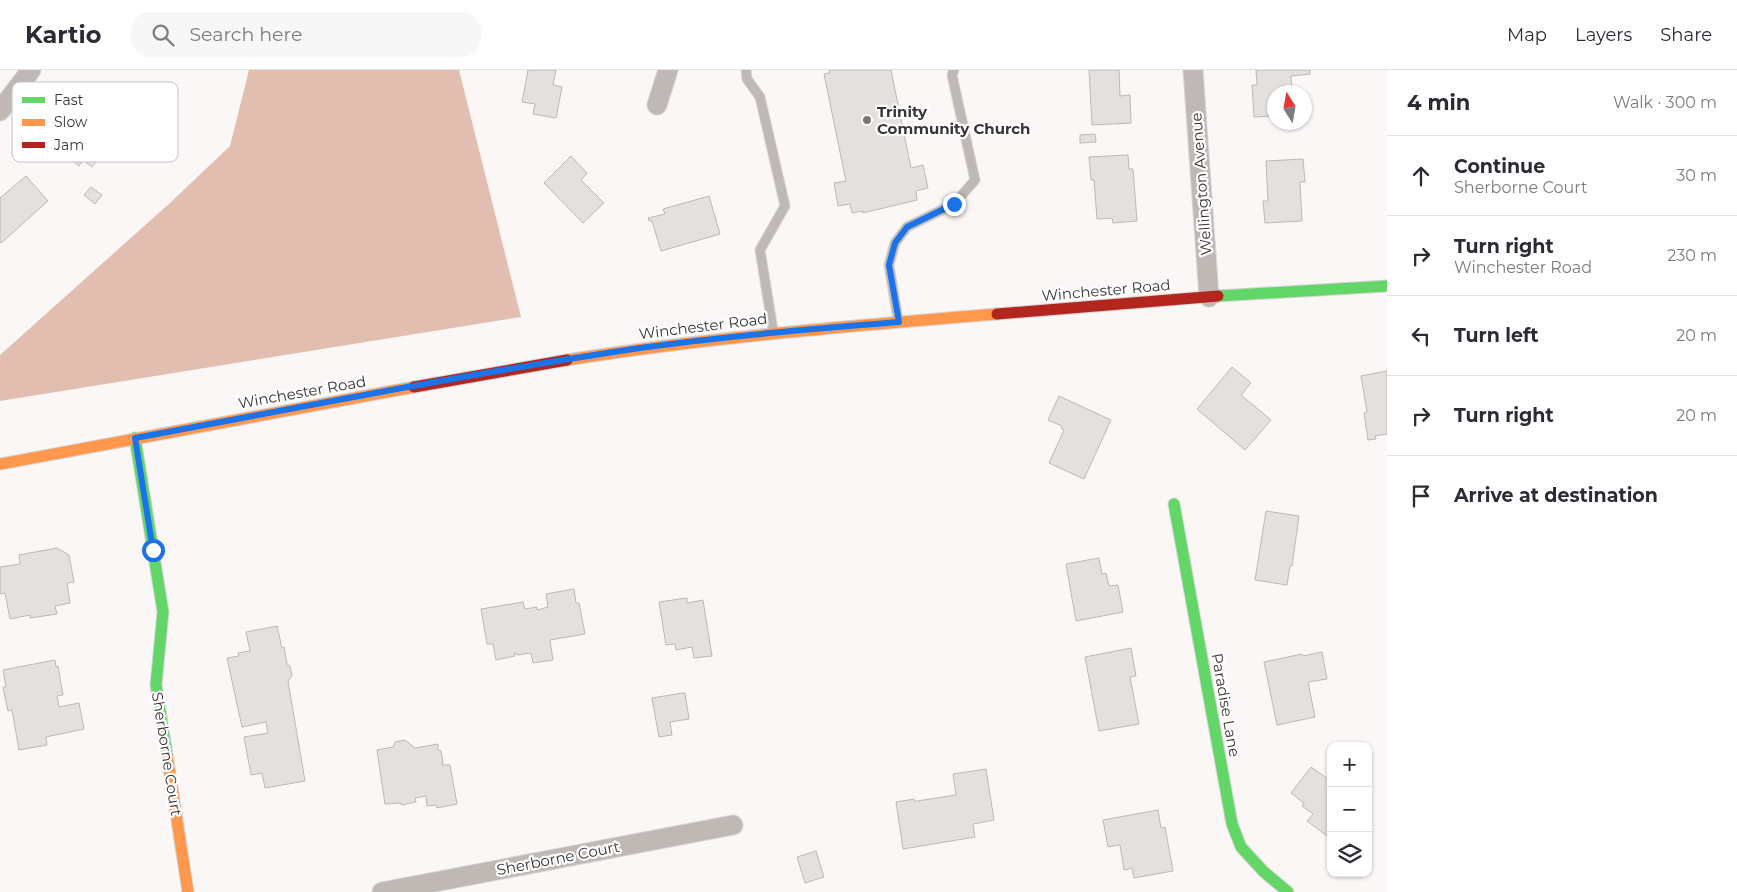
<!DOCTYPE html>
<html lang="en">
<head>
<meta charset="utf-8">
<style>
  body { margin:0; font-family:Montserrat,sans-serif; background:#f7f7f7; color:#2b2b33 }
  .controls { position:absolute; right:15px; bottom:15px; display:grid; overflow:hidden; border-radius:10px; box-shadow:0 1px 4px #0004 }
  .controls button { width:45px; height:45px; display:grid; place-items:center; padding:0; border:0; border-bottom:1px solid #e1e1e2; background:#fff; color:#2b2b33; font:25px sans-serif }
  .compass { position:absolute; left:1267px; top:15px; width:45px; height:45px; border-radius:50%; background:#fff; box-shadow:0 1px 4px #0004; rotate:349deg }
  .stop { position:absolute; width:15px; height:15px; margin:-11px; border:4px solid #1a73e8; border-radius:50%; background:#fff }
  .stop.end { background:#1a73e8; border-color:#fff; box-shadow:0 1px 5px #0008 }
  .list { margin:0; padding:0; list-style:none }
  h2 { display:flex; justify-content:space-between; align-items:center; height:65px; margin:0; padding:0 20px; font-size:21px }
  h2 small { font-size:16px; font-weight:400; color:#7c7c81 }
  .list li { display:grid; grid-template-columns:32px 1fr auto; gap:15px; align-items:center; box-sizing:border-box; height:80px; padding:0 20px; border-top:1px solid #e1e1e2 }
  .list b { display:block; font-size:19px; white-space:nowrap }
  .list p { margin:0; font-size:16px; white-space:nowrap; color:#7c7c81 }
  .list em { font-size:16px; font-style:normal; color:#7c7c81 }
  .icon { flex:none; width:28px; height:28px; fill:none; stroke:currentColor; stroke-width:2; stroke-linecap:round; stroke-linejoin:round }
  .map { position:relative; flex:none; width:1387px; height:822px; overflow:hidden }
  header { display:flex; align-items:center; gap:30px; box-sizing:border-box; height:70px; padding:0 25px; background:#fff; border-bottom:1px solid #e1e1e2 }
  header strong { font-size:24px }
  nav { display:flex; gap:28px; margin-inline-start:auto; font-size:18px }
  .search { width:350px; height:45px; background:#f7f7f7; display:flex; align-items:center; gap:12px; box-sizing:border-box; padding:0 18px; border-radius:20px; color:#7c7c81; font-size:19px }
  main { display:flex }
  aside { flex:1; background:#fff }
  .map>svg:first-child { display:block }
  .water { fill:#e2beb0 }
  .building { fill:#e3e0de; stroke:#bcb8b7 }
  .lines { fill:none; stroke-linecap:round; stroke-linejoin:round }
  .lane-casing { stroke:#d7d5d4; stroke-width:11 }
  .street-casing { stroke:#d7d5d4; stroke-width:21 }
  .fast-casing { stroke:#d7d5d4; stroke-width:13 }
  .slow-casing { stroke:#d7d5d4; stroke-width:13 }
  .jam-casing { stroke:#d7d5d4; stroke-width:13 }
  .lane { stroke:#bfb8b5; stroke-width:9 }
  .street { stroke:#bfb8b5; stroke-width:19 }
  .fast { stroke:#63d668; stroke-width:11 }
  .slow { stroke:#ff974d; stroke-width:11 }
  .jam { stroke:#b3261e; stroke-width:11 }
  .route { stroke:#1a73e8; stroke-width:6 }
  .poi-dot { fill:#7c7877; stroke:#fff; stroke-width:2 }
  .labels { text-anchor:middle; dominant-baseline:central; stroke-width:4.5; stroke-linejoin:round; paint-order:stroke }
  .poi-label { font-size:15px; font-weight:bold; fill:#383433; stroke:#fff; text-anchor:start }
  .street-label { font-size:15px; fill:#383433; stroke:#fff }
  .key { fill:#fff; stroke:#c3c2c2; stroke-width:1 }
  .key-label { font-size:14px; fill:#383433 }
</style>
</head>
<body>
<header>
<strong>Kartio</strong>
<div class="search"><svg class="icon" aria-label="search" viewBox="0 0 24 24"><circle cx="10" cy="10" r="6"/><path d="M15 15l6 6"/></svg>Search here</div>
<nav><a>Map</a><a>Layers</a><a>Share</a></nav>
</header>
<main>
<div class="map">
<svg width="1387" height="822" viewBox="0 0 1387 822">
  <rect width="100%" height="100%" fill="#fbf7f6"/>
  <path class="water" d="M 249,0 L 459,0 L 521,247 L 0,331 L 0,285 L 171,132 L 230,76 Z"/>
  <path class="building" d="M 528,0 L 556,0 L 553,15 L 562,17 L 556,48 L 533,44 L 535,34 L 522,32 Z
    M 829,0 L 891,0 L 911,98 L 923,95 L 928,118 L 916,121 L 917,130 L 863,143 L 863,141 L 852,143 L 850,134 L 838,136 L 834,113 L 846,111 L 824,4 L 830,3 Z
    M 1089,0 L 1119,0 L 1120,26 L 1130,25 L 1131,53 L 1092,55 Z
    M 1256,0 L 1310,0 L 1310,4 L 1291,6 L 1292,22 L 1274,22 L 1274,46 L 1254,47 L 1252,15 L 1257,15 Z
    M 91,33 L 114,51 L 97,72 L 106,79 L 92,97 L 83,90 L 79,96 L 48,71 L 65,50 L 72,56 Z
    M 1095,64 L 1096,72 L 1080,73 L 1080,65 Z
    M 1128,85 L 1129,99 L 1133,99 L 1137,151 L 1113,153 L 1112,148 L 1097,149 L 1094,110 L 1091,110 L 1089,87 Z
    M 571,86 L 587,103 L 581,110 L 604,133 L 583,153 L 544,113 Z
    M 1303,89 L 1305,112 L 1300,112 L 1302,151 L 1265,153 L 1263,131 L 1268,131 L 1266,91 Z
    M 26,106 L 48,131 L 1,173 L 0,171 L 0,128 Z
    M 91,117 L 102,125 L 95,134 L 84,125 Z
    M 709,126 L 720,164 L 661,181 L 652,151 L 649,151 L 648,148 L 665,144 L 663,139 Z
    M 1232,297 L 1251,313 L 1241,325 L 1271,350 L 1245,380 L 1197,339 Z
    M 1387,301 L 1387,364 L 1375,366 L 1376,369 L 1368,370 L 1364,343 L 1367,342 L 1361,306 Z
    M 1059,326 L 1111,350 L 1084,409 L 1049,393 L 1064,360 L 1061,358 L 1062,356 L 1048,350 Z
    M 1266,441 L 1299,446 L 1292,496 L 1290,496 L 1287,515 L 1255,510 Z
    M 57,478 L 69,485 L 74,512 L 67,513 L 70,533 L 55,536 L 57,544 L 30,548 L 30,545 L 10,549 L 5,523 L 0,524 L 0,497 L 20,494 L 19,485 Z
    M 1099,488 L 1102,504 L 1106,503 L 1109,516 L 1118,515 L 1123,542 L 1076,551 L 1066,494 Z
    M 574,519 L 576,533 L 579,533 L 585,564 L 550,570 L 553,590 L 533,593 L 531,583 L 517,585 L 516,583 L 514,583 L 515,586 L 496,590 L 493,574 L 487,574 L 481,539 L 523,532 L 525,539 L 537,537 L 537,540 L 548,537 L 546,524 Z
    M 687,528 L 687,533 L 703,530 L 712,586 L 694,588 L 692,577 L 676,580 L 675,574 L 666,575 L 659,532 Z
    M 277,556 L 282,578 L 284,577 L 287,594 L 290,596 L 292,606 L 288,611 L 305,711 L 265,718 L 262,703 L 251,705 L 244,667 L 268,663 L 266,652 L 242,657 L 227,588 L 239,586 L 238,583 L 250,581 L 246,562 Z
    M 1131,578 L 1136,606 L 1130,607 L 1139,654 L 1099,661 L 1085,587 Z
    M 1322,582 L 1327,609 L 1308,612 L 1315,647 L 1277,655 L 1264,592 L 1302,584 L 1303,586 Z
    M 55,590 L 56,597 L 58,596 L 63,625 L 57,626 L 59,637 L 79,633 L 84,659 L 46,667 L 47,675 L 19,680 L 12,640 L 8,641 L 3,617 L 6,617 L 3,600 Z
    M 683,623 L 685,623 L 689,649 L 670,652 L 672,665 L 659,667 L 652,628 Z
    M 405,670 L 415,678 L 438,674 L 438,680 L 441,681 L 443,692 L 442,695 L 450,695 L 457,734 L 437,738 L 436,735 L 427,736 L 426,726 L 415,728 L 416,732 L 401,735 L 401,733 L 385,734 L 377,680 L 393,677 L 395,672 Z
    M 1311,697 L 1331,711 L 1330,768 L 1307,751 L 1313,744 L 1302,736 L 1304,733 L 1291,723 Z
    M 986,699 L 994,750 L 973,754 L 975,767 L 903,779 L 896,732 L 914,729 L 914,731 L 917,731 L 956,725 L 953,704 Z
    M 1158,740 L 1161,758 L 1165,757 L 1173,801 L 1134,808 L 1132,798 L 1124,800 L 1120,775 L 1108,777 L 1103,750 Z
    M 816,781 L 824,807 L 805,813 L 797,787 Z"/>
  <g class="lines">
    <g class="lane-casing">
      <path id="lane" d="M 746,0 L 747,9 L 760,27 L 785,136 L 760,180 L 773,260
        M 898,249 L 889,195 L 895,173 L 907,157 L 954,134 L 975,110 L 952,5 L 954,0"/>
    </g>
    <g class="street-casing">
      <path id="street" d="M 1193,0 L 1209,227
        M 657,35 L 668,0
        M 0,41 L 31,0
        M 382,822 L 733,755"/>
    </g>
    <g class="fast-casing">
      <path id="fast" d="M 1218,226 L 1387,216
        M 135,368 L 163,542 L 156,615 L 167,685
        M 1174,434 L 1232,754 L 1241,777 L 1264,802 L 1288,822"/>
    </g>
    <g class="slow-casing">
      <path id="slow" d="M 567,290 C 710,267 853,256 997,244
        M 0,394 L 414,317
        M 167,685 L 188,822"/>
    </g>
    <g class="jam-casing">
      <path id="jam" d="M 997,244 L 1218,226
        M 414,317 L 567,290"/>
    </g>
    <use href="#lane" class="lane"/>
    <use href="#street" class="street"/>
    <use href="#fast" class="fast"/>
    <use href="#slow" class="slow"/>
    <use href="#jam" class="jam"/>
  </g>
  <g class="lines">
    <path class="route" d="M 153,480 L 135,368 C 303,337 471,303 640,278 C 726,266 813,259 899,252 L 889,195 L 895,173 L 907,157 L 954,134"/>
  </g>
  <circle class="poi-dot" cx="867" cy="50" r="5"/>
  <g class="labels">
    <g class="poi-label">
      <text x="877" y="41">Trinity<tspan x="877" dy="17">Community Church</tspan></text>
    </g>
    <g class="street-label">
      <text transform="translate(1201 114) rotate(-94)">Wellington Avenue</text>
      <text transform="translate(1106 220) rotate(-5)">Winchester Road</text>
      <text transform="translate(703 256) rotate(-7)">Winchester Road</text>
      <text transform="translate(302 322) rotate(-10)">Winchester Road</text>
      <text transform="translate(1226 635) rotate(80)">Paradise Lane</text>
      <text transform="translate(167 684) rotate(81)">Sherborne Court</text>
      <text transform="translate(558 788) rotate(-11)">Sherborne Court</text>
    </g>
  </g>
  <rect x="12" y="12" width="166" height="80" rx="8" class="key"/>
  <rect x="22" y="27" width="23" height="6" fill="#63d668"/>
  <rect x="22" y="49" width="23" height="7" fill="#ff974d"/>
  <rect x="22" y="72" width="23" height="6" fill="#b3261e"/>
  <g class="key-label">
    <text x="54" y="35">Fast</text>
    <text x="54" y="57">Slow</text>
    <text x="54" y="80">Jam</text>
  </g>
</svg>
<div class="controls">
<button>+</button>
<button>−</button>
<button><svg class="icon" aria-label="layers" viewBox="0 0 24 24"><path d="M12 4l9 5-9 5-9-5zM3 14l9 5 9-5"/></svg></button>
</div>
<svg class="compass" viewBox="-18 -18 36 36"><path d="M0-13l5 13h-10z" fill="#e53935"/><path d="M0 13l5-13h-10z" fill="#7c7c81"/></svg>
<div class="stop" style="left:153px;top:480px"></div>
<div class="stop end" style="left:954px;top:134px"></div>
</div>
<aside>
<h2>4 min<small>Walk · 300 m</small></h2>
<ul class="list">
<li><svg class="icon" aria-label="ahead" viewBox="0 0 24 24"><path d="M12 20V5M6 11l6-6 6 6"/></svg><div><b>Continue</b><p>Sherborne Court</p></div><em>30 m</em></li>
<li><svg class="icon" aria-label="right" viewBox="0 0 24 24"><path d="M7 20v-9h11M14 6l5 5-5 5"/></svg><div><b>Turn right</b><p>Winchester Road</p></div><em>230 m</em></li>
<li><svg class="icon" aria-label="left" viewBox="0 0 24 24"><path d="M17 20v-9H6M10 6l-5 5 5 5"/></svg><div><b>Turn left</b></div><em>20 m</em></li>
<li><svg class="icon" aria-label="right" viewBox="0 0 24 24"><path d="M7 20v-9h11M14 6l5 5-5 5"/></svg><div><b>Turn right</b></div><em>20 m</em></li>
<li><svg class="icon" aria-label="arrive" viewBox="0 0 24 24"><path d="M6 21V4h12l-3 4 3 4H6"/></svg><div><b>Arrive at destination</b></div></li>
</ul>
</aside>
</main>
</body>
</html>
